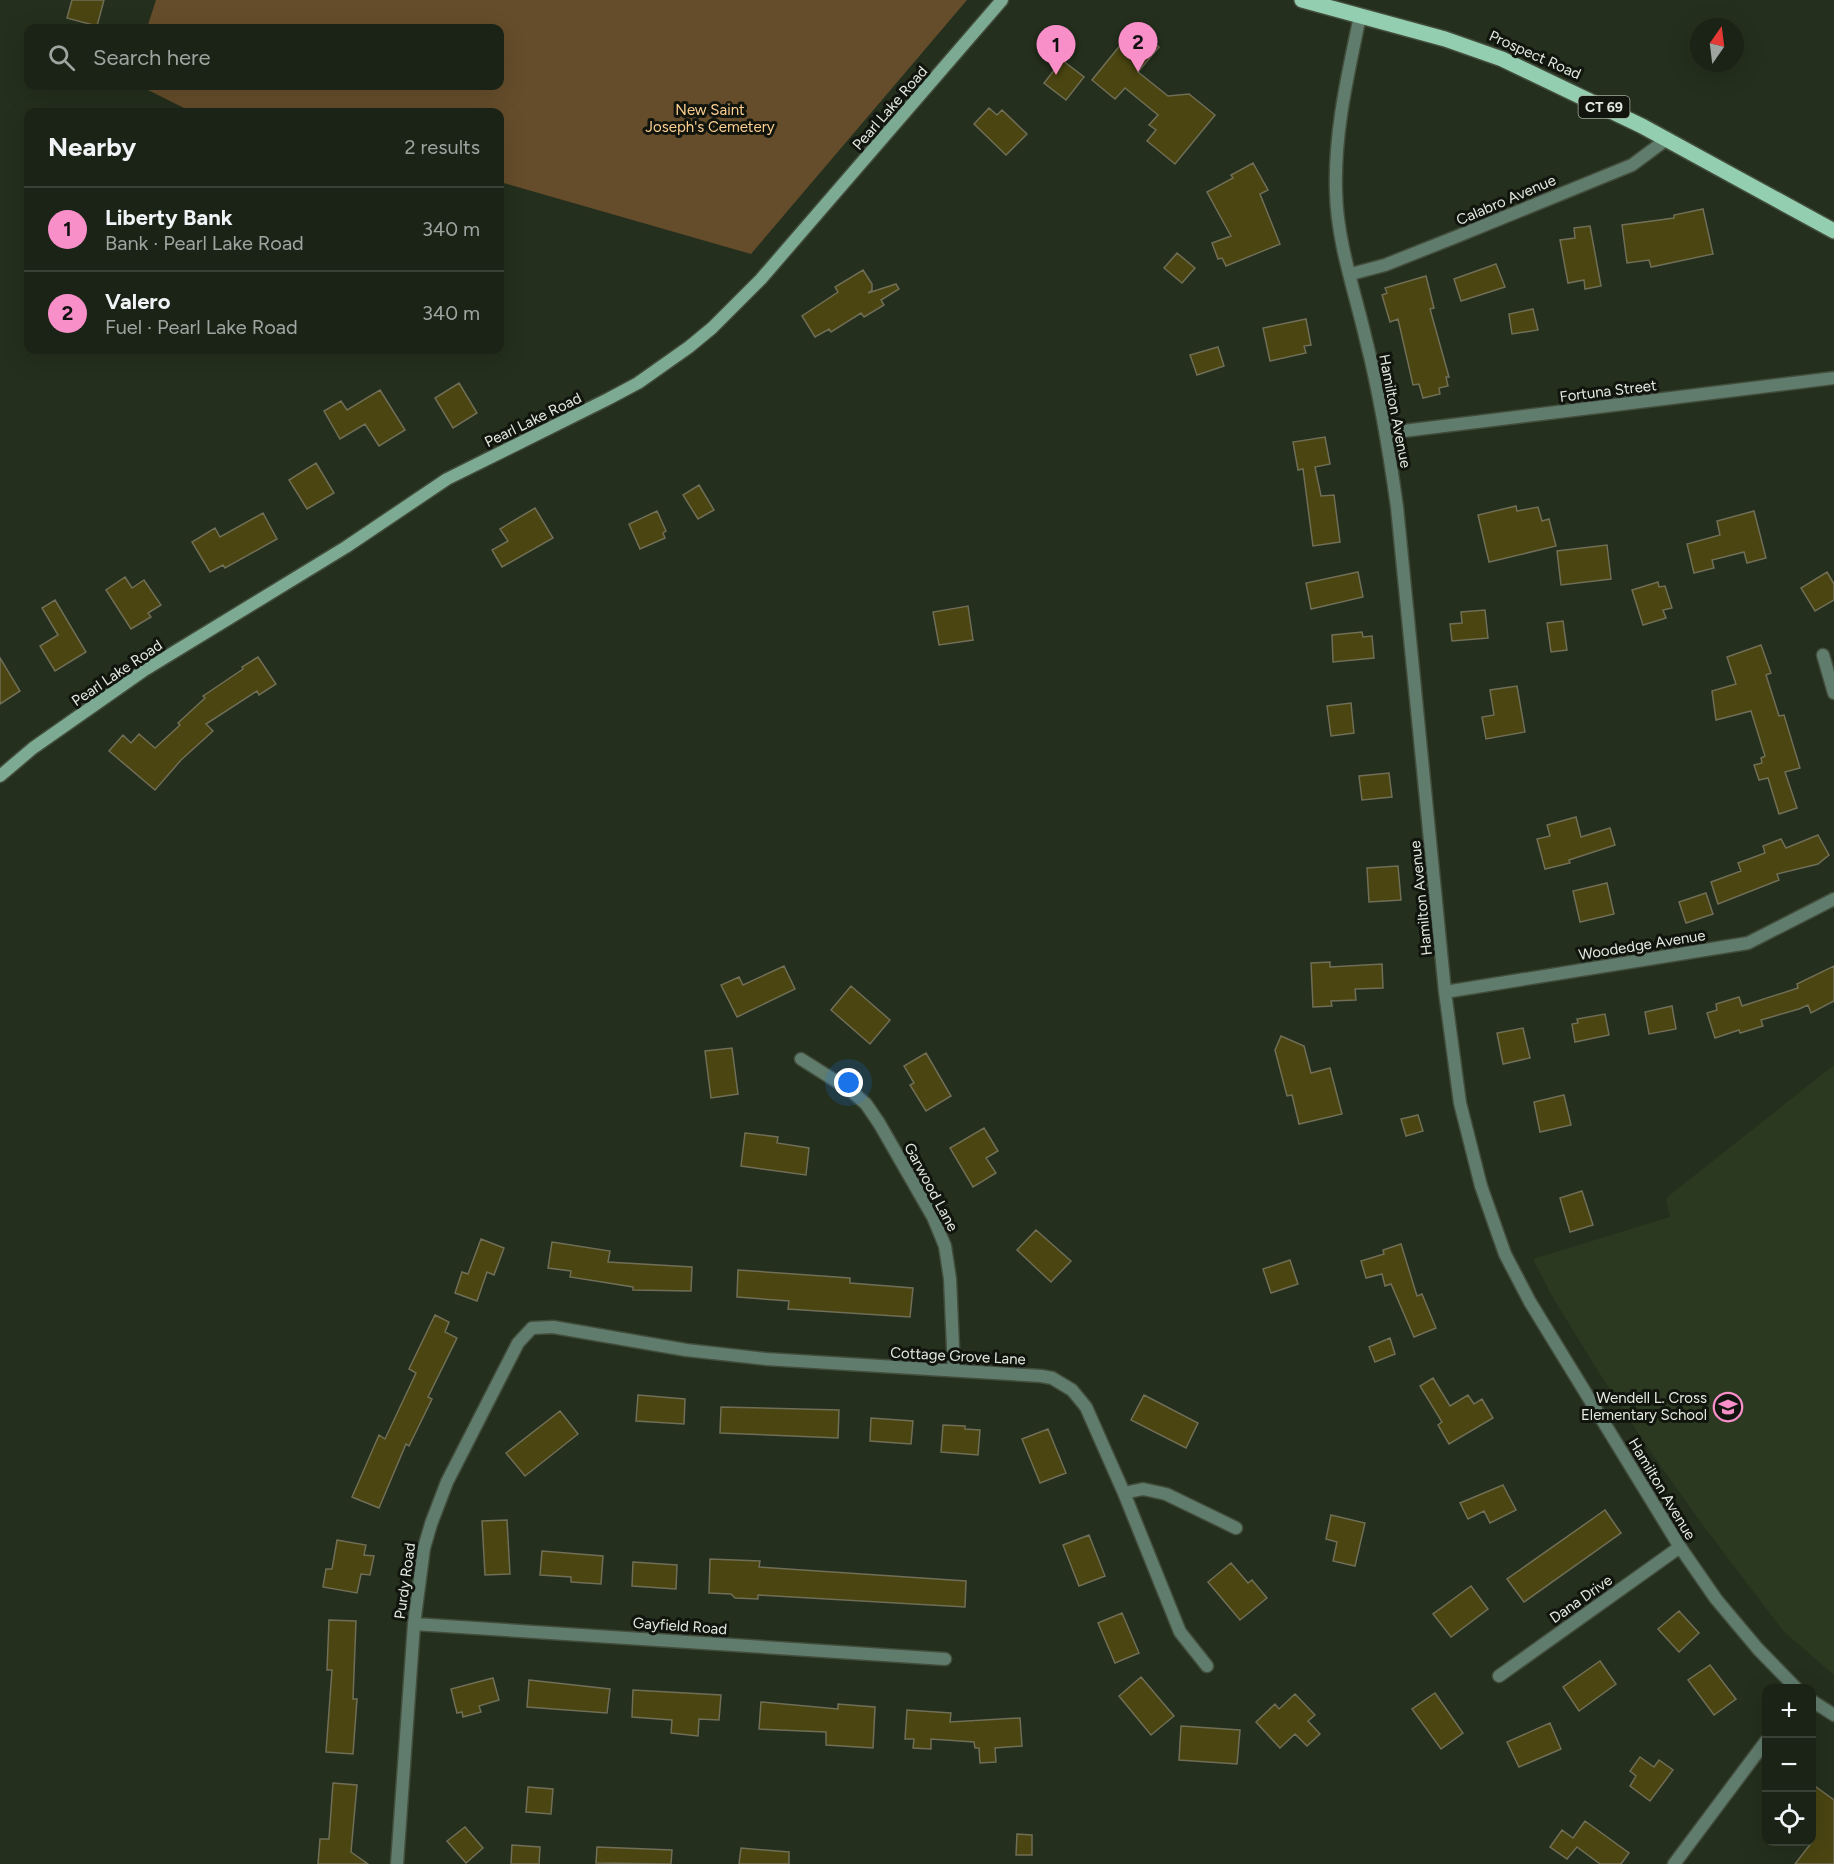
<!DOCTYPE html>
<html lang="en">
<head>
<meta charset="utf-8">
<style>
  body { margin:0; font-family:Figtree,sans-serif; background:#282f23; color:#f1f3f6 }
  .controls { position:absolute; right:18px; bottom:18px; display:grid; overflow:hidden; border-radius:12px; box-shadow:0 6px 24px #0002 }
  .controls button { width:54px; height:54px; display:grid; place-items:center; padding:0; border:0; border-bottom:2px solid #394035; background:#1b2316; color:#f1f3f6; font:30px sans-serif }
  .compass { position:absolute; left:1690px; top:18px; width:54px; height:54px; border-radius:50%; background:#1b2316; box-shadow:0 6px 24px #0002; rotate:14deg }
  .you { position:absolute; left:849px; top:1083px; width:21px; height:21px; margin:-15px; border:4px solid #fff; border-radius:50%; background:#1a73e8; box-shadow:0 0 0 9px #1a73e833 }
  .badge { display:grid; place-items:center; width:39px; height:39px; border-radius:50%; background:#f98fc9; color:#111; font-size:20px; font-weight:700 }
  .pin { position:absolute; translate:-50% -50px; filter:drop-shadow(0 2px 3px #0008) }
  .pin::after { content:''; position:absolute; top:32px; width:21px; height:18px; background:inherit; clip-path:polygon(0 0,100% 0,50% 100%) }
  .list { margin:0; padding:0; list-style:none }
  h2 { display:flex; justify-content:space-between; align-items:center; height:78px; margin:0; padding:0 24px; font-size:26px }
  h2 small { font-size:20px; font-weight:400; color:#a0a4a1 }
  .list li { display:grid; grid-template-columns:39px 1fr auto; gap:18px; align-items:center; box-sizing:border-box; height:84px; padding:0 24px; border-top:2px solid #394035 }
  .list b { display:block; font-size:22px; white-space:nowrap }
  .list p { margin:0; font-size:20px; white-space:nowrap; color:#a0a4a1 }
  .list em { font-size:20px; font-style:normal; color:#a0a4a1 }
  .icon { flex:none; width:33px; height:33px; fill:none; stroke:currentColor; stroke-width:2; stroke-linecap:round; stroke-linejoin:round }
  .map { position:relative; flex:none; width:1834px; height:1864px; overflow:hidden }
  .search { position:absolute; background:#1b2316; box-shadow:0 6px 24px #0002; left:24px; top:24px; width:480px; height:66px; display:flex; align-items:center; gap:15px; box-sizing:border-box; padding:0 21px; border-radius:12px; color:#a0a4a1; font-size:22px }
  .panel { position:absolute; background:#1b2316; box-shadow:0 6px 24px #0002; left:24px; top:108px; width:480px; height:246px; border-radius:12px }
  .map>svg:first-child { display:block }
  .built { fill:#2b3920 }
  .green { fill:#654d2b }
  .building { fill:#4a4511; stroke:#706e56; stroke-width:1.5 }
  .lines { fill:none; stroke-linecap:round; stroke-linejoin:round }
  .street-casing { stroke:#434d3c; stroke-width:15 }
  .secondary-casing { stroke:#434d3c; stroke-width:15 }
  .primary-casing { stroke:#434d3c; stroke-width:18 }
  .street { stroke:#607c6d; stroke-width:12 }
  .secondary { stroke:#7daa93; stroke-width:12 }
  .primary { stroke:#93ceb0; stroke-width:15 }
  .labels { text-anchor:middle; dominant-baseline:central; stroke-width:6; stroke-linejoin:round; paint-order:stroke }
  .shield { fill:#11150d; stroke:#a4aaa0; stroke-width:1.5 }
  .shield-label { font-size:14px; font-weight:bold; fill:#e3eadf }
  .street-label { font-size:15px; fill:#e3eadf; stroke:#11150d }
  .park-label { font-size:15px; fill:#fdcf91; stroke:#11150d }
  .poi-label { font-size:15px; fill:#e3eadf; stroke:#11150d; text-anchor:end }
</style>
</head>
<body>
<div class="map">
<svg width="1834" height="1864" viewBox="0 0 1834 1864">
  <rect width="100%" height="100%" fill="#242f1d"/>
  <path class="built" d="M 1834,1065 L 1834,1675 L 1784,1632 L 1699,1520 L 1646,1445 L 1596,1368 L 1552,1296 L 1533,1259 L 1670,1217 L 1666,1198 Z"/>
  <path class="green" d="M 156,0 L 967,0 L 751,254 L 500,182 L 500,112 L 192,112 L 140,86 L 500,86 L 500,28 L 147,28 Z"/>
  <path class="building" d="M 72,0 L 104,0 L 97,26 L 67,18 Z
    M 1135,27 L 1159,47 L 1138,72 L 1168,96 L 1189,94 L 1215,115 L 1175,164 L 1147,141 L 1156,130 L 1149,125 L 1158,115 L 1125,88 L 1115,99 L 1092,80 Z
    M 1062,60 L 1084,77 L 1066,100 L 1044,83 Z
    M 989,108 L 997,115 L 1002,110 L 1027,134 L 1006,155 L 974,124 Z
    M 1253,163 L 1268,190 L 1260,194 L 1280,244 L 1226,266 L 1222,258 L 1218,259 L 1212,243 L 1231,236 L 1207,192 L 1233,178 L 1231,175 Z
    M 1703,209 L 1713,254 L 1651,267 L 1649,260 L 1627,263 L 1622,225 L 1674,218 L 1674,215 Z
    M 1590,226 L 1601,286 L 1585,289 L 1584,280 L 1568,283 L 1560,240 L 1575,238 L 1574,228 Z
    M 1177,253 L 1195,268 L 1182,283 L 1164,268 Z
    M 1496,264 L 1505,287 L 1461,301 L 1454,279 Z
    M 863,270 L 872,284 L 872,290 L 868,293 L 896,284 L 899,289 L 881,300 L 884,305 L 864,317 L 861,313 L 831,332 L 829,329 L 815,337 L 802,316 L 838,292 L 835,287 Z
    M 1426,276 L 1434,308 L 1430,309 L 1449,377 L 1446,377 L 1448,386 L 1439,388 L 1440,394 L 1423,398 L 1419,384 L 1413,385 L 1398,319 L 1390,322 L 1382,295 L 1387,293 L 1385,288 Z
    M 1533,309 L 1538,330 L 1512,334 L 1509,314 Z
    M 1306,319 L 1311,345 L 1304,346 L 1306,353 L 1270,361 L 1263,328 Z
    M 1218,347 L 1224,366 L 1197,375 L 1190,355 Z
    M 459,383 L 477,413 L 453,428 L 435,398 Z
    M 380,390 L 405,430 L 379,446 L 365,424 L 340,439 L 324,411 L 341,401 L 347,410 Z
    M 1325,437 L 1330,464 L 1315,467 L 1321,496 L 1334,495 L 1340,542 L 1313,546 L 1303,469 L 1298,470 L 1293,442 Z
    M 316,463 L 334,493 L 307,509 L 289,480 Z
    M 699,485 L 714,510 L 698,519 L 683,495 Z
    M 1516,506 L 1517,511 L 1538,507 L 1542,521 L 1549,519 L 1556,546 L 1489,562 L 1478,515 Z
    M 535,508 L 553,538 L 502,567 L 492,550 L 508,541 L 500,529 Z
    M 657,511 L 666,531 L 663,533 L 665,538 L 640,549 L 629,524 Z
    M 1754,511 L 1766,558 L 1747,563 L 1744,552 L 1712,560 L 1714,568 L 1694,573 L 1687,544 L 1720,535 L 1717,521 Z
    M 263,513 L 277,539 L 225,568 L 223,565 L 210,572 L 192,542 L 215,528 L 220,537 Z
    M 1607,545 L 1611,579 L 1561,585 L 1557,551 Z
    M 1358,572 L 1363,597 L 1311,609 L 1306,583 Z
    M 1827,572 L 1834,584 L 1834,600 L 1815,611 L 1801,588 Z
    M 125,577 L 132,588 L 144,580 L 161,605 L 148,613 L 151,617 L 131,629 L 106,590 Z
    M 1658,582 L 1659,587 L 1665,586 L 1672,608 L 1663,610 L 1666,618 L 1643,625 L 1632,590 Z
    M 55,600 L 86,652 L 55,671 L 40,646 L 58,635 L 42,608 Z
    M 968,606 L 973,640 L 939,645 L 933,612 Z
    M 1485,610 L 1488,638 L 1452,641 L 1450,624 L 1462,623 L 1461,612 Z
    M 1563,621 L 1567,650 L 1551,652 L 1547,623 Z
    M 1362,632 L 1363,637 L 1372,636 L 1374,658 L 1333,662 L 1332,635 Z
    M 1761,645 L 1771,673 L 1766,675 L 1779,716 L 1784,715 L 1800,768 L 1785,772 L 1797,808 L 1779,814 L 1768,778 L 1759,780 L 1754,765 L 1762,763 L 1761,758 L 1765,756 L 1751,711 L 1716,720 L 1712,691 L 1736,684 L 1727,657 Z
    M 258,657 L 276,684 L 259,695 L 257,691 L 206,724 L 213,731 L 181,760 L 155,790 L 109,751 L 123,735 L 131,743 L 139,734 L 155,748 L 180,725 L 178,723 L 205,698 L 203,696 L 243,669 L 242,667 Z
    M 0,658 L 20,691 L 0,704 Z
    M 1517,686 L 1525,732 L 1486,739 L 1482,717 L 1494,715 L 1490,690 Z
    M 1351,703 L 1354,733 L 1331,736 L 1327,706 Z
    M 1389,773 L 1392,797 L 1362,800 L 1359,776 Z
    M 1576,817 L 1581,837 L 1610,828 L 1615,845 L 1569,860 L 1570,863 L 1545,869 L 1537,839 L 1550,836 L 1547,825 Z
    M 1818,835 L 1829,855 L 1818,864 L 1777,874 L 1779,880 L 1718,904 L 1711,882 L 1741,871 L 1738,863 L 1765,853 L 1763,846 L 1781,839 L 1786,848 Z
    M 1398,866 L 1401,900 L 1369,902 L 1367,868 Z
    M 1607,883 L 1614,914 L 1580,922 L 1573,891 Z
    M 1706,893 L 1713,914 L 1686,923 L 1679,902 Z
    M 1330,962 L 1330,967 L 1382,964 L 1383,988 L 1355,989 L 1356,1000 L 1331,1001 L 1332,1006 L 1313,1007 L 1311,963 Z
    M 784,966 L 795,989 L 737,1017 L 721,985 L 739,977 L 743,985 Z
    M 1834,966 L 1834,1001 L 1811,1013 L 1808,1005 L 1799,1009 L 1761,1020 L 1763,1026 L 1740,1033 L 1739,1030 L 1715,1038 L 1707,1013 L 1717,1010 L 1716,1004 L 1739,997 L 1742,1006 L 1798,988 L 1797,984 Z
    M 851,986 L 890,1020 L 870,1044 L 831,1010 Z
    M 1672,1006 L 1676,1029 L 1649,1034 L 1645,1012 Z
    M 1605,1014 L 1609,1035 L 1575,1042 L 1572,1024 L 1578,1023 L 1577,1019 Z
    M 1523,1028 L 1530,1058 L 1503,1064 L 1497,1033 Z
    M 1281,1036 L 1304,1046 L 1311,1073 L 1330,1068 L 1342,1114 L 1299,1124 L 1292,1095 L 1287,1096 L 1275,1050 Z
    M 732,1048 L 738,1094 L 711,1098 L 705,1051 Z
    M 926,1053 L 951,1096 L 926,1111 L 910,1085 L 914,1083 L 904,1066 Z
    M 1564,1095 L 1571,1125 L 1540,1132 L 1534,1102 Z
    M 1418,1115 L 1423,1131 L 1406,1136 L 1401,1119 Z
    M 984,1128 L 998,1151 L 986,1158 L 996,1173 L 973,1187 L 950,1148 Z
    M 745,1133 L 778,1137 L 777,1143 L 809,1148 L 806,1175 L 741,1166 Z
    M 1582,1191 L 1593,1225 L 1570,1232 L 1560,1198 Z
    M 1036,1230 L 1071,1261 L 1051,1282 L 1017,1250 Z
    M 481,1239 L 504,1248 L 494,1275 L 487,1272 L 477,1301 L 455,1293 L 462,1272 L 468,1274 Z
    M 552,1242 L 610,1251 L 608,1262 L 692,1267 L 691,1291 L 633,1290 L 633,1287 L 570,1277 L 571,1271 L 548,1268 Z
    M 1401,1244 L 1417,1296 L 1422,1294 L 1436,1328 L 1414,1337 L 1391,1284 L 1385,1286 L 1382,1274 L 1366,1278 L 1361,1261 L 1384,1254 L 1383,1250 Z
    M 1290,1260 L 1298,1284 L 1271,1293 L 1263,1269 Z
    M 738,1270 L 850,1278 L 850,1283 L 913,1288 L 910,1317 L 788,1309 L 789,1301 L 737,1297 Z
    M 435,1315 L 449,1322 L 445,1332 L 457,1338 L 428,1397 L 432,1399 L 409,1446 L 406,1444 L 379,1508 L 352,1497 L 379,1435 L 385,1439 L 416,1373 L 409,1369 Z
    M 1390,1338 L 1395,1354 L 1375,1362 L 1369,1347 Z
    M 1433,1378 L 1450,1406 L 1468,1395 L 1474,1404 L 1482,1399 L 1493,1418 L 1449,1444 L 1438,1425 L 1442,1422 L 1420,1386 Z
    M 638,1395 L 685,1399 L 684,1424 L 636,1421 Z
    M 1144,1395 L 1198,1423 L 1186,1448 L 1131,1420 Z
    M 721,1407 L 839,1410 L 838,1438 L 720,1433 Z
    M 560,1411 L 578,1434 L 525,1476 L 506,1453 Z
    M 871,1418 L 913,1421 L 911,1444 L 870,1441 Z
    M 943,1425 L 965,1426 L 965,1429 L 980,1430 L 978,1455 L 941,1452 Z
    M 1048,1429 L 1066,1473 L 1040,1483 L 1022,1439 Z
    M 1503,1485 L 1516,1510 L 1490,1523 L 1484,1511 L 1468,1519 L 1460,1503 Z
    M 1605,1510 L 1621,1533 L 1524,1602 L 1507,1579 Z
    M 1331,1515 L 1365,1523 L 1355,1566 L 1333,1561 L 1337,1542 L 1326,1539 Z
    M 507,1520 L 510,1574 L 485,1575 L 482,1521 Z
    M 1089,1535 L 1105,1576 L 1079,1586 L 1063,1545 Z
    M 337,1540 L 366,1545 L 364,1555 L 374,1556 L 370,1575 L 361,1574 L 357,1593 L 323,1587 L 326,1569 L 332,1569 Z
    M 542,1551 L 603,1556 L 601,1584 L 571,1582 L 571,1577 L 540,1575 Z
    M 710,1559 L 760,1561 L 759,1567 L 966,1581 L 965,1607 L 758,1595 L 758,1599 L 735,1598 L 731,1594 L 709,1593 Z
    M 633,1562 L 677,1565 L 676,1589 L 632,1586 Z
    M 1231,1563 L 1248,1583 L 1252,1580 L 1267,1598 L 1240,1620 L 1208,1582 Z
    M 1471,1586 L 1488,1609 L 1451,1637 L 1433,1614 Z
    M 1679,1611 L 1699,1633 L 1679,1652 L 1658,1629 Z
    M 1122,1613 L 1139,1653 L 1115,1663 L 1098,1623 Z
    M 329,1620 L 356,1621 L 353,1699 L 357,1699 L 353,1754 L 326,1752 L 332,1670 L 327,1670 Z
    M 1600,1661 L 1616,1684 L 1579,1711 L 1563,1687 Z
    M 1710,1665 L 1736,1699 L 1714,1715 L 1688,1680 Z
    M 1141,1677 L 1174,1716 L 1151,1735 L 1119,1696 Z
    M 493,1678 L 499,1700 L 479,1706 L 481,1712 L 463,1717 L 462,1712 L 457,1713 L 451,1689 Z
    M 529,1680 L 610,1689 L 607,1713 L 527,1707 Z
    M 633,1690 L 721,1695 L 719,1720 L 699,1719 L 698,1736 L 671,1733 L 672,1720 L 632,1717 Z
    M 1435,1693 L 1463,1733 L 1441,1749 L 1412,1709 Z
    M 1295,1694 L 1315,1715 L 1308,1721 L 1320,1734 L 1307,1746 L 1295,1734 L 1280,1748 L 1256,1722 L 1275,1704 L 1279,1709 Z
    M 761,1702 L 838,1709 L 838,1704 L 875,1707 L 873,1748 L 826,1745 L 826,1732 L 759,1729 Z
    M 907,1710 L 951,1713 L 950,1722 L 1020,1718 L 1022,1746 L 995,1748 L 996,1762 L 980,1763 L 979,1748 L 975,1748 L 974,1742 L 931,1739 L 931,1749 L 913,1748 L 914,1739 L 905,1739 Z
    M 1550,1723 L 1561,1749 L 1519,1767 L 1507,1742 Z
    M 1181,1726 L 1240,1730 L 1237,1764 L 1179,1760 Z
    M 1640,1757 L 1654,1767 L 1659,1760 L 1673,1770 L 1650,1801 L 1630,1786 L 1636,1776 L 1630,1771 Z
    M 333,1783 L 357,1785 L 351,1852 L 368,1864 L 318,1864 L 320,1839 L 329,1839 Z
    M 1812,1784 L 1834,1800 L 1834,1864 L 1795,1864 L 1812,1842 Z
    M 528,1787 L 553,1789 L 551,1814 L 526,1812 Z
    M 1585,1821 L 1629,1853 L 1621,1864 L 1600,1864 L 1577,1847 L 1567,1859 L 1550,1847 L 1562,1830 L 1573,1838 Z
    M 465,1827 L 483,1848 L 466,1863 L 447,1841 Z
    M 1017,1834 L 1032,1835 L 1032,1855 L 1016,1855 Z
    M 512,1845 L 540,1847 L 539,1864 L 511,1864 Z
    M 597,1847 L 672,1850 L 671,1864 L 596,1863 Z
    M 741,1848 L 789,1852 L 789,1864 L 739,1864 Z"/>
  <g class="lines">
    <g class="street-casing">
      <path id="street" d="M 1360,16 C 1348,74 1334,132 1336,192 C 1337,242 1355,292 1366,340 C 1380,395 1389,450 1397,507 L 1445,992 L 1460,1103 L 1481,1186 L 1505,1254 L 1530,1302 L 1680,1547 L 1716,1599 L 1758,1649 L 1796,1688
        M 1351,274 L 1385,265 L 1453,238 L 1632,165 L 1667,139
        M 1387,433 L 1834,378
        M 1823,655 L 1834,693
        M 1445,992 L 1748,943 L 1834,899
        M 801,1059 L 850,1090 L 866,1104 L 879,1123 L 933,1217 L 945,1246 L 950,1279 L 954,1370
        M 1124,1493 L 1143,1489 L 1166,1494 L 1236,1528
        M 414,1624 L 945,1659
        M 1499,1676 L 1680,1547
        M 1812,1701 L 1834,1715
        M 397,1864 L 414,1624 L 424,1548 L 431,1524 L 447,1482 L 518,1343 L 532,1328 L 553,1327 L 686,1350 L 766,1359 L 1041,1376 L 1052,1378 L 1072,1390 L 1086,1407 L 1124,1493 L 1180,1632 L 1207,1666
        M 1674,1864 L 1766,1741"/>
    </g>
    <g class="secondary-casing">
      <path id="secondary" d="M 0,776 L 33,748 L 143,671 L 346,547 L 447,479 L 608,399 L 638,383 L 689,347 L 712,328 L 761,279 L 1002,0"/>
    </g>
    <g class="primary-casing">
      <path id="primary" d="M 1302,0 L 1445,39 L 1502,59 L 1642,126 L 1834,231"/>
    </g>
    <use href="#street" class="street"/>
    <use href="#secondary" class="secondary"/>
    <use href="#primary" class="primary"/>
  </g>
  <defs>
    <g id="school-ring" transform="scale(1.5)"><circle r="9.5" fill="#11150d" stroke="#f98fc9" stroke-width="1.5"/><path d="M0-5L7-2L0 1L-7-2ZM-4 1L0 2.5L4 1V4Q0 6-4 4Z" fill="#f98fc9"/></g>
  </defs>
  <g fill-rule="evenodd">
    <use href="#school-ring" x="1728" y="1407"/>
  </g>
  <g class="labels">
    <rect class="shield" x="1578.5" y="96" width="51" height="22" rx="4.5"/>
    <g class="shield-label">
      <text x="1604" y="107">CT 69</text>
    </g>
    <g class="street-label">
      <text transform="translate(1535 55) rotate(24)">Prospect Road</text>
      <text transform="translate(890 108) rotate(-49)">Pearl Lake Road</text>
      <text transform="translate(1506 200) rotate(-23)">Calabro Avenue</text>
      <text transform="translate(1608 391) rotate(-7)">Fortuna Street</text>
      <text transform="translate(1395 411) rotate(79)">Hamilton Avenue</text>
      <text transform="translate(533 420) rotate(-26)">Pearl Lake Road</text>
      <text transform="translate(117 673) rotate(-34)">Pearl Lake Road</text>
      <text transform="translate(1421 898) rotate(-96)">Hamilton Avenue</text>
      <text transform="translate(1642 945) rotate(-9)">Woodedge Avenue</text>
      <text transform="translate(931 1187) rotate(62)">Garwood Lane</text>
      <text transform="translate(958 1356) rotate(3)">Cottage Grove Lane</text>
      <text transform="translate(1662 1489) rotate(59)">Hamilton Avenue</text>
      <text transform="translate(405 1581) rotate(-82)">Purdy Road</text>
      <text transform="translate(1581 1599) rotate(-35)">Dana Drive</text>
      <text transform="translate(680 1626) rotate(4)">Gayfield Road</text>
    </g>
    <g class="park-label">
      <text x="710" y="110">New Saint<tspan x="710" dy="17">Joseph's Cemetery</tspan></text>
    </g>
    <g class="poi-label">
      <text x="1707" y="1398">Wendell L. Cross<tspan x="1707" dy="17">Elementary School</tspan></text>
    </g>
  </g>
</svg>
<div class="controls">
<button>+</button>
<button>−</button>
<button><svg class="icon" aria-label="locate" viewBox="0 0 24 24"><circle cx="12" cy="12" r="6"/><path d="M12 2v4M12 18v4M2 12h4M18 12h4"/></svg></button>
</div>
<svg class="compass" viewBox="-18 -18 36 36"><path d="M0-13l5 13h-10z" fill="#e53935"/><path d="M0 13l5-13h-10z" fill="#a0a4a1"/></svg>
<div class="you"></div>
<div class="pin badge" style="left:1056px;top:75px">1</div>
<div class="pin badge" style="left:1138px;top:72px">2</div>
<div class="search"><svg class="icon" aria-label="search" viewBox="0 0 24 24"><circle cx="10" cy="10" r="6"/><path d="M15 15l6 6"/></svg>Search here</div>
<section class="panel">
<h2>Nearby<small>2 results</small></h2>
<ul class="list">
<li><span class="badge">1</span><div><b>Liberty Bank</b><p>Bank · Pearl Lake Road</p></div><em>340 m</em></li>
<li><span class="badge">2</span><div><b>Valero</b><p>Fuel · Pearl Lake Road</p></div><em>340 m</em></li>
</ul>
</section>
</div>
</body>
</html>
